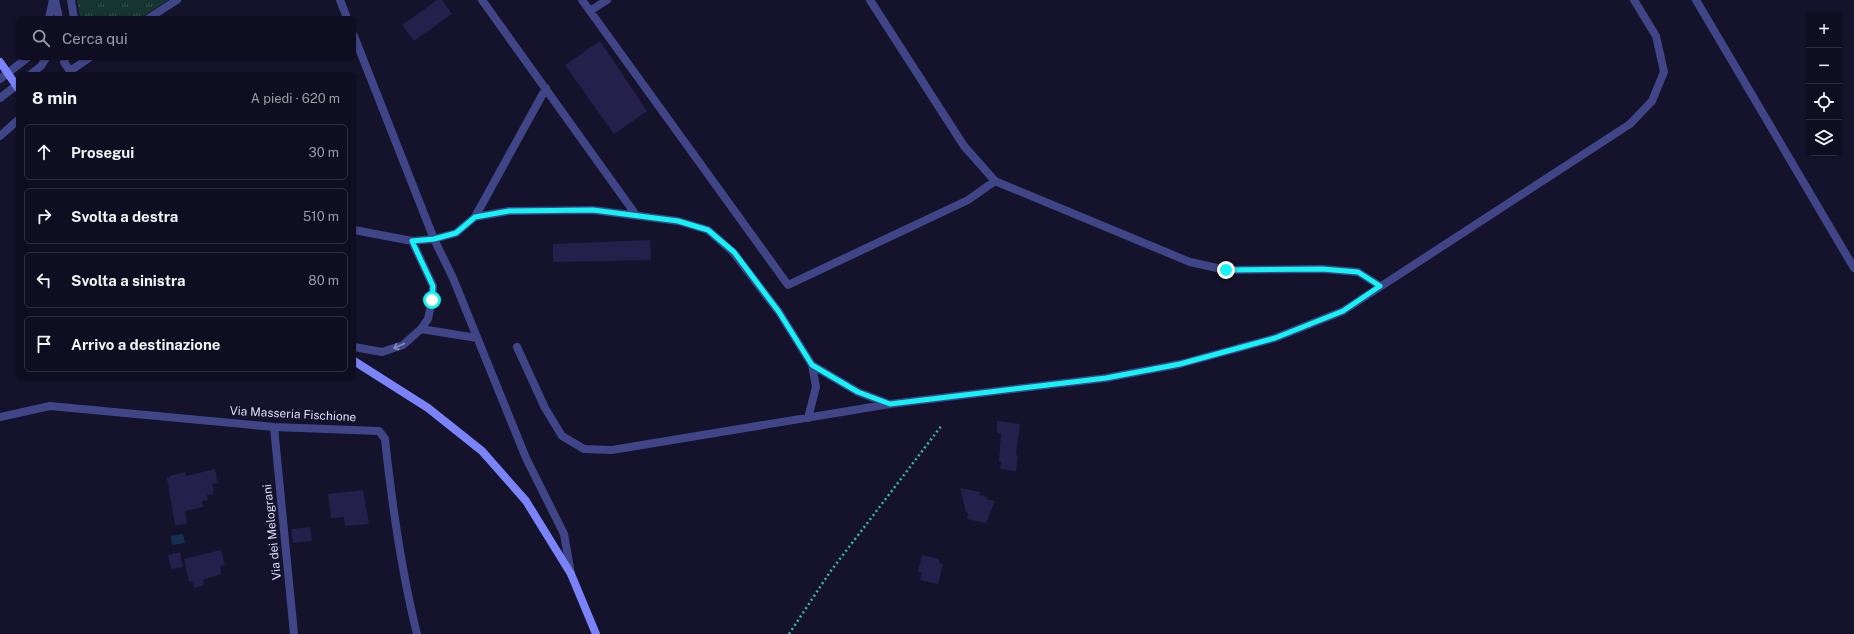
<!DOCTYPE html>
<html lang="it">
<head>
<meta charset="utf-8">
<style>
  body { margin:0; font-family:"Public Sans",sans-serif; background:#181729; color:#f1f3f6 }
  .controls { position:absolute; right:12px; top:12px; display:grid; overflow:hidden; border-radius:6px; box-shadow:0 1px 3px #0004 }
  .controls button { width:36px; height:36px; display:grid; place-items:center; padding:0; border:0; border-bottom:1px solid #2f2e3e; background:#0f0e20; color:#f1f3f6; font:20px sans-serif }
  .stop { position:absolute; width:12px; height:12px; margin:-9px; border:3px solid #14f4f4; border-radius:50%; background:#fff }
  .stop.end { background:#14f4f4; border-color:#fff; box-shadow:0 1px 4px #0008 }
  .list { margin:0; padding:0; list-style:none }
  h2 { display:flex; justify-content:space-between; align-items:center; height:52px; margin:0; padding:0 16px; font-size:17px }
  h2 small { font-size:13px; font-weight:400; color:#9b9ca5 }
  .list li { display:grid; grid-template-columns:26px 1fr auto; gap:12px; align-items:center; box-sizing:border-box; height:56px; margin:0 8px 8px; padding:0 8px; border:1px solid #2f2e3e; border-radius:6px }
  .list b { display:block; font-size:15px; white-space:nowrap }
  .list em { font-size:13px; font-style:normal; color:#9b9ca5 }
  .icon { flex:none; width:22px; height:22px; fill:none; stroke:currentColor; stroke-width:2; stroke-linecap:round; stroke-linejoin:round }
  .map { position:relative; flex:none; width:1854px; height:634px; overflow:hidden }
  .search { position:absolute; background:#0f0e20; box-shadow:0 1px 3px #0004; left:16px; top:16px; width:340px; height:44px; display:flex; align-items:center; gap:10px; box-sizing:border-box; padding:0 14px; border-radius:6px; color:#9b9ca5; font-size:15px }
  .panel { position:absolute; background:#0f0e20; box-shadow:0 1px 3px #0004; left:16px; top:72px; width:340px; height:308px; border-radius:6px }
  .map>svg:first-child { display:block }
  .grass { fill:url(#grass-tufts) }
  .water { fill:#122f4f }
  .building { fill:#24204b }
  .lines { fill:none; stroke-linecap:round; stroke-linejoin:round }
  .path { stroke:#37b8a4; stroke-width:2.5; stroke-dasharray:2 3; stroke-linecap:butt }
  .service { stroke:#404587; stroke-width:8 }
  .minor { stroke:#404587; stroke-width:8 }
  .secondary { stroke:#7a83f9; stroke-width:8 }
  .secondary-bridge { stroke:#7a83f9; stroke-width:8 }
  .oneway { stroke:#888abc }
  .route { stroke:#14f4f4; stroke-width:5 }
  .labels { text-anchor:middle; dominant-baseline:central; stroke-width:4; stroke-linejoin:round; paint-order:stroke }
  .street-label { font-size:12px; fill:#dfdefd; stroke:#14132b }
</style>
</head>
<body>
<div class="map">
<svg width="1854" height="634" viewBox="0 0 1854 634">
  <defs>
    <pattern id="grass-tufts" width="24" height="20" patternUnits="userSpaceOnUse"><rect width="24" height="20" fill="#163530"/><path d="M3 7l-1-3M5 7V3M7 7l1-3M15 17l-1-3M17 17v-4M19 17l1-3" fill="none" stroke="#37524f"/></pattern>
  </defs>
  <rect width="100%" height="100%" fill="#14132b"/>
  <path class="grass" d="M 77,0 L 168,0 L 141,18 L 80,18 Z"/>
  <path class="water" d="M 183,534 L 185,543 L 172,545 L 171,536 Z"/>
  <path class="building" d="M 437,0 L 442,0 L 452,14 L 414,41 L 402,25 Z
    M 600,41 L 647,111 L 614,134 L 565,65 Z
    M 650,240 L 651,260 L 553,262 L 553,244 Z
    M 997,421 L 1020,424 L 1016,455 L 1018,456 L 1016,471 L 1000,469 L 1001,462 L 999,462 L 1001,434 L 997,433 Z
    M 215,469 L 218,483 L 212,484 L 214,494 L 207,495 L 208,500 L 202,501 L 203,507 L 185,511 L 187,524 L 175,525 L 167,478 L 170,477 L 170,476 L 185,472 L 186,476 Z
    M 960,488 L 980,492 L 979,495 L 987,497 L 987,499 L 995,501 L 986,523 L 967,519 L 968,513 L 966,512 Z
    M 363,490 L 369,524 L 345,526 L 344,517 L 331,518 L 328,494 Z
    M 310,527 L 312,541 L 293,543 L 291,529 Z
    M 221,550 L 225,565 L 220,566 L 221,574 L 203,580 L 204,585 L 194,588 L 192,581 L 189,582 L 184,559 Z
    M 180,552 L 183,567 L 171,569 L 168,555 Z
    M 922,555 L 939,559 L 939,563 L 943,564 L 938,584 L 920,580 L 922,573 L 918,572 Z"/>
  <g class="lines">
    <path class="path" d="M 789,634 L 830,572 L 942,425"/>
    <path class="service" d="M 55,0 L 59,18
      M 71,0 L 74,18
      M 340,0 L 347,18
      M 482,0 L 636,215
      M 582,0 L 788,285 L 968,200 L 995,181
      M 870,0 L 964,146 L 995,181 L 1190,262 L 1226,270 L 1322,269 L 1358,272 L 1380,286
      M 590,11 L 607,0
      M 49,18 L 53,0
      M 149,18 L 177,0
      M 354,36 L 434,239 L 453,278 L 526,458 L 564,534 L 571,574
      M 66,58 L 64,62 L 70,71 L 89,58
      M 31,74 L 41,66 L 46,58
      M 0,79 L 27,58
      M 0,98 L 18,84
      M 0,136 L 18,120
      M 475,217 L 546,88
      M 354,230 L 412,241 L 434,239 L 456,233 L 475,217 L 509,211 L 593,210 L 678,221 L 708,230 L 733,252 L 779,312 L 812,365 L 816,387 L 808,418
      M 421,329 L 477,338
      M 354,347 L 382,352 L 403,345 L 421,329 L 428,319 L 432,300 L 433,286 L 412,241
      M 517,347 L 545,408 L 562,436 L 584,449 L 612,450 L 890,404 L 1106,378 L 1180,364 L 1275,338 L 1343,311 L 1630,124 L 1652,101 L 1664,72 L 1656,36 L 1634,0
      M 812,365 L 858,392 L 889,404"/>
    <path class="minor" d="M 1696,0 L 1854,268
      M 0,417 L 50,406 L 274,427 L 379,431 L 385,439 C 392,505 401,570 417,634
      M 274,427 L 294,634"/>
    <path class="secondary" d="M 354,361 L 428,408 L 482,451 L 526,501 L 571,574 L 596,634"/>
    <path class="secondary-bridge" d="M 0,62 L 18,88"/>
  </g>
  <defs><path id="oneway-shaft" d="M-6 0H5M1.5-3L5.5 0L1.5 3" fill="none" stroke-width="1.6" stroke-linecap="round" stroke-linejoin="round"/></defs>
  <use class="oneway" href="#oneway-shaft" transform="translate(399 346) rotate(156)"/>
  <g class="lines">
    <path class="route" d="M 432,300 L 433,286 L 412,241 L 434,239 L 456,233 L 475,217 L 509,211 L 593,210 L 678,221 L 708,230 L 734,252 L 779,312 L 812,365 L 858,392 L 890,404 L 1106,378 L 1180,364 L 1275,338 L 1343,311 L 1380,286 L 1358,272 L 1322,269 L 1226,270"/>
  </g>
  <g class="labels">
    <g class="street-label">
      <text transform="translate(293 414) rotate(3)">Via Masseria Fischione</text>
      <text transform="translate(272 532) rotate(-96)">Via dei Melograni</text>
    </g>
  </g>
</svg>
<div class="controls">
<button>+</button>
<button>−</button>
<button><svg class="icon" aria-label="locate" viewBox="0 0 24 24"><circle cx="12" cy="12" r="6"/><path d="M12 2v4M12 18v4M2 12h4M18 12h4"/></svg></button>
<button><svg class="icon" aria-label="layers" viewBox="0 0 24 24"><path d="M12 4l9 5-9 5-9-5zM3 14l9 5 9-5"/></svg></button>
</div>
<div class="stop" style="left:432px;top:300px"></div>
<div class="stop end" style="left:1226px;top:270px"></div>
<div class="search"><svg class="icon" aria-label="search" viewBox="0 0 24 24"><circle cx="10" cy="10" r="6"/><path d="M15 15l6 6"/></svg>Cerca qui</div>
<section class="panel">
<h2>8 min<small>A piedi · 620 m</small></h2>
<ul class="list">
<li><svg class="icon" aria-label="ahead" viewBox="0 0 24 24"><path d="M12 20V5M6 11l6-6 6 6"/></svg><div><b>Prosegui</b></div><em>30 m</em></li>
<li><svg class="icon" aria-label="right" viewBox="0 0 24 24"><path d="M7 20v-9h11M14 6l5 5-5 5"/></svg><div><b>Svolta a destra</b></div><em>510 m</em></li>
<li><svg class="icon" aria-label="left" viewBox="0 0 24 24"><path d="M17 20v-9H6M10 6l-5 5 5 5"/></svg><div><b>Svolta a sinistra</b></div><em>80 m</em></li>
<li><svg class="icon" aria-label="arrive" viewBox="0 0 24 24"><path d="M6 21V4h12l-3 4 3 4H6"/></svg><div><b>Arrivo a destinazione</b></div></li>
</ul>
</section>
</div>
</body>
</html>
